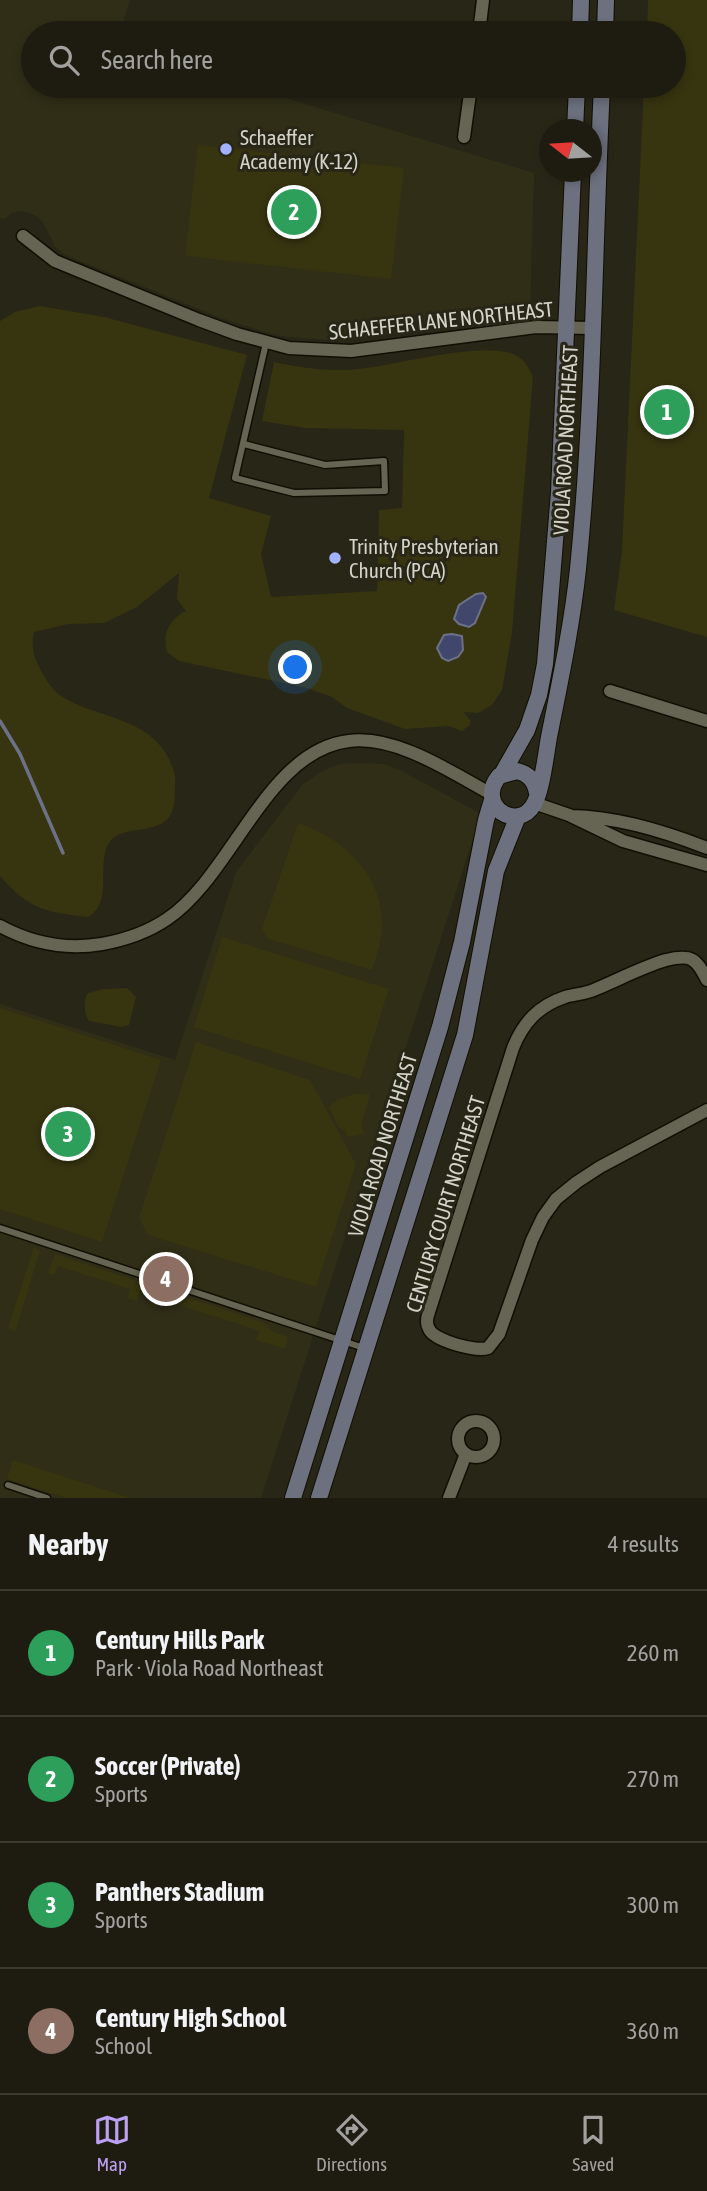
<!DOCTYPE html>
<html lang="en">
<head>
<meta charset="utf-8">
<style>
  body { margin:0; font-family:"Asap Condensed",sans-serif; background:#2b291e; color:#f1f3f6 }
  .compass { position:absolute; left:539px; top:119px; width:63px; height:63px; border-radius:50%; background:#1e1c10; box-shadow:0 4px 10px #0003; rotate:287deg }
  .you { position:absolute; left:296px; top:668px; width:24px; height:24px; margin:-18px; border:5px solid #fff; border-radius:50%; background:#1a73e8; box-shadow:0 0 0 10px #1a73e833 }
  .badge { display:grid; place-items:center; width:46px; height:46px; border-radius:50%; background:#bca0f2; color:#fff; font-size:23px; font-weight:700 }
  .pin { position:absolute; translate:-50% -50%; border:4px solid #fff; box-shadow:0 2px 7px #0006 }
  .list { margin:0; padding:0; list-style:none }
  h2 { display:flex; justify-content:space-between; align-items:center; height:91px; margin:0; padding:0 28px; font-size:30px }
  h2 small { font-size:23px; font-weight:400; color:#a1a19f }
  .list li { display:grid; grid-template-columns:46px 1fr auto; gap:21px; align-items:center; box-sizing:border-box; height:126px; padding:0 28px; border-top:2px solid #3c3a30 }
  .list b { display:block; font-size:26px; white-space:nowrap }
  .list p { margin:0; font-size:23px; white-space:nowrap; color:#a1a19f }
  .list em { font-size:23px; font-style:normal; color:#a1a19f }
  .icon { flex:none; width:38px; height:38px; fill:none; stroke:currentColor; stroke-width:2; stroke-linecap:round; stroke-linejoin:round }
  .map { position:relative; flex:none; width:707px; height:1498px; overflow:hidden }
  .search { position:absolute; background:#1e1c10; box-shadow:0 4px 10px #0003; left:21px; right:21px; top:21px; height:77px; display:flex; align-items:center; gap:18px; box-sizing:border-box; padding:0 24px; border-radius:38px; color:#a1a19f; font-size:26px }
  .sheet { height:595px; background:#1e1c10 }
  nav { display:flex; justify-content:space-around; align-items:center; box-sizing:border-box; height:98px; border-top:2px solid #3c3a30; background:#1e1c10; font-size:19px; color:#a1a19f }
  nav a { display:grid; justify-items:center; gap:4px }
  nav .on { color:#bca0f2 }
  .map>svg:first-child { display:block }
  .built { fill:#302e17 }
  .green { fill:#373410 }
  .water { fill:#40476b; stroke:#6c7187; stroke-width:2 }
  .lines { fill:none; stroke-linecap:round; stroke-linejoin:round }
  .stream { stroke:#6c7187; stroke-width:3.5 }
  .service-casing { stroke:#110f03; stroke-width:9 }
  .minor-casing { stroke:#110f03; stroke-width:15 }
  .secondary-casing { stroke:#110f03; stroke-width:18 }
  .service { stroke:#666553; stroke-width:6 }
  .minor { stroke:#666553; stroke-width:12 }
  .secondary { stroke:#6d707e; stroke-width:16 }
  .poi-dot { fill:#a3b2fd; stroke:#282616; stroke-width:2.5 }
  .labels { text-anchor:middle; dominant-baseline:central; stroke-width:6; stroke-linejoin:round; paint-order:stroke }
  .poi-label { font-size:21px; fill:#d3d3c9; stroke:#282616; text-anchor:start }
  .street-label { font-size:21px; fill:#d3d3c9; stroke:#282616 }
</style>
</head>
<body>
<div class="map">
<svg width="707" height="1498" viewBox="0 0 707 1498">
  <rect width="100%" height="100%" fill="#282616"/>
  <path class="built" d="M 0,0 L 130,0 L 120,33 L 33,33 L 33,86 L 246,86 L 534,173 L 530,316 L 343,341 L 288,337 L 265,332 L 221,318 L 65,255 L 55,247 L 44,224 L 38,217 L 30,213 L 21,211 L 12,213 L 5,219 L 0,218 Z
    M 360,763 L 384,764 L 402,771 L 481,814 L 261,1498 L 0,1498 L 0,1004 L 175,1060 L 236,872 L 303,784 L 321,772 L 339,764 Z"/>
  <path class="green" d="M 648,0 L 707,0 L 707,637 L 614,610 L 622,551 L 644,86 L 674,86 L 674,33 L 647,33 Z
    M 198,145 L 404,168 L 391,279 L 185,256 Z
    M 40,306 L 104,317 L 247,355 L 209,498 L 271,516 L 261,554 L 271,597 L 377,591 L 379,510 L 402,508 L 404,430 L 305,428 L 262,421 L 274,362 C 302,368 331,372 359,369 C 396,365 481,341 513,354 C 524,358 528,367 533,377 L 512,633 L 502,690 L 492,705 L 478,713 L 464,712 L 470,720 L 470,725 L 462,731 L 449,726 L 405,729 L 347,708 L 332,697 L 307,688 L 179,661 L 167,652 C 162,634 169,619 186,611 L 177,599 L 179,573 L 137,607 L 104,623 L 68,624 L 34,632 C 31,645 33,655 39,667 C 46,680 53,692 66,699 C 102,719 149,718 169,759 C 173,769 176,774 175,784 C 175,794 175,807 170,816 C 158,834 125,826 112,839 C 93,859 116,901 88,917 C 46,912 29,910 0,876 L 0,321 L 15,312 Z
    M 298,823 C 342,838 380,871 382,921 C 383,938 377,954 372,970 L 269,939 L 262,929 Z
    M 222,937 L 389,989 L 360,1079 L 194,1027 Z
    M 127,988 L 136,997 L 129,1025 L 122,1027 L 89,1021 C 84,1014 83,1000 88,993 L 104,989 Z
    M 0,1008 L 161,1060 L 102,1242 L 0,1209 Z
    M 196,1042 L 310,1080 L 356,1164 L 316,1287 L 148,1235 L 139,1218 Z
    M 370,1094 L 361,1126 L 364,1134 L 347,1137 L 345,1130 L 339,1128 L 329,1107 C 340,1096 355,1093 370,1094 Z
    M 34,1247 L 40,1251 L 15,1332 L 8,1328 Z
    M 55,1254 L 140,1282 L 141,1287 L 137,1301 L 128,1298 L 130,1289 L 58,1266 L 54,1275 L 48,1273 Z
    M 157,1288 L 262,1322 L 274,1332 L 288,1337 L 285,1349 L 256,1340 L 259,1331 L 251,1328 L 160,1299 L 157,1307 L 150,1305 Z
    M 13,1460 L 130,1498 L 66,1498 L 7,1479 Z"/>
  <path class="water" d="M 483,593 L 486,597 L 475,623 L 469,627 L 459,624 L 454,619 L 459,605 L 476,594 Z
    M 452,634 L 462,636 L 463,650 L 458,657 L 448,661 L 442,658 L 437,648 L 444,635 Z"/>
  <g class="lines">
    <path class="stream" d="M 0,721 L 20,754 L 63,853"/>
    <g class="service-casing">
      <path id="service" d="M 244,444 L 325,465 L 384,461 L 385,491 L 294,493 L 235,478 L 266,343
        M 0,1228 L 364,1348
        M 8,1485 L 47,1498"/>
    </g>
    <g class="minor-casing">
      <path id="minor" d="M 479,33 L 483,0
        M 464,137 L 471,86
        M 23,236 L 55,261 L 199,320 L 237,334 L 289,348 L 351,351 L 536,327 L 592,328
        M 610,691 L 707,721
        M 534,803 L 569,815 L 623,841 L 707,865
        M 572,816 C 618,817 664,831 707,848
        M 0,926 C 33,944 66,950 102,944 C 124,940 148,932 167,919 C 232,876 267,750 349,741 C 396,735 451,772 491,794
        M 707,980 C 696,958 691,954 666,960 C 642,967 620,979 596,989 C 586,994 575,994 565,997 C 538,1006 523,1023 513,1048 L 429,1312 C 427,1317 426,1324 429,1329 C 434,1341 477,1352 488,1348 L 499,1334 L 532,1240 L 543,1217 L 556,1199 L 577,1182 L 600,1167 L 707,1110
        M458 1439a18 18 0 1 1 36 0a18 18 0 1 1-36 0Z
        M 449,1498 L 466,1454"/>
    </g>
    <g class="secondary-casing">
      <path id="secondary" d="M 580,33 L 581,0
        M 605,33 L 606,0
        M 575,130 L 577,86
        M 502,774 L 527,730 L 539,695 L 545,664 L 559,492 L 573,172
        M 537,793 C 535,781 529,774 517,771 L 499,776 C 475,806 518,833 534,804 C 542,790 546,754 549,737 C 560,682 572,625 578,569 C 594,409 594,247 602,86
        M 293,1498 L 440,1027 L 462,942 L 486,820 L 492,800
        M 319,1498 L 465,1035 L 496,871 L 518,816"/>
    </g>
    <use href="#service" class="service"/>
    <use href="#minor" class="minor"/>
    <use href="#secondary" class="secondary"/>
  </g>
  <g class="poi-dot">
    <circle cx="226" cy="149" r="7"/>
    <circle cx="335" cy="558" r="7"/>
  </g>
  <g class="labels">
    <g class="poi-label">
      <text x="240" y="137">Schaeffer<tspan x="240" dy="24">Academy (K-12)</tspan></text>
      <text x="349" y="546">Trinity Presbyterian<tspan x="349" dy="24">Church (PCA)</tspan></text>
    </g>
    <g class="street-label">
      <text transform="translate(441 320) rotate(-6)">SCHAEFFER LANE NORTHEAST</text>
      <text transform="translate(565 440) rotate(-87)">VIOLA ROAD NORTHEAST</text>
      <text transform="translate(382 1145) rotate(-73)">VIOLA ROAD NORTHEAST</text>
      <text transform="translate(445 1204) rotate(-73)">CENTURY COURT NORTHEAST</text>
    </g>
  </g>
</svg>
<svg class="compass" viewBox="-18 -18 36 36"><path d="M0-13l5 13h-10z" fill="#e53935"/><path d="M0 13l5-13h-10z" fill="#a1a19f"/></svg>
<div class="you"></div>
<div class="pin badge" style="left:667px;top:412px;background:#2e9e5b">1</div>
<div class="pin badge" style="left:294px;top:212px;background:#2e9e5b">2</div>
<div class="pin badge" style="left:68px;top:1134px;background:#2e9e5b">3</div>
<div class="pin badge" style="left:166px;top:1279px;background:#8d6e63">4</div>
<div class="search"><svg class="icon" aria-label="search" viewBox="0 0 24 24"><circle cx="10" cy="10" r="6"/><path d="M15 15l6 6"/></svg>Search here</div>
</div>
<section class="sheet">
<h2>Nearby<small>4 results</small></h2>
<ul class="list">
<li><span class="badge" style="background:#2e9e5b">1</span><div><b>Century Hills Park</b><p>Park · Viola Road Northeast</p></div><em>260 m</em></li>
<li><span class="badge" style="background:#2e9e5b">2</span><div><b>Soccer (Private)</b><p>Sports</p></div><em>270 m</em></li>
<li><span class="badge" style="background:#2e9e5b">3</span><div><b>Panthers Stadium</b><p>Sports</p></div><em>300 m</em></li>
<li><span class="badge" style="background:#8d6e63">4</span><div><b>Century High School</b><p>School</p></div><em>360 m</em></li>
</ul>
</section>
<nav>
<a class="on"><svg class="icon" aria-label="map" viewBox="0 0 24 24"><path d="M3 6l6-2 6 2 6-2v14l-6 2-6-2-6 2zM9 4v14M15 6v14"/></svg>Map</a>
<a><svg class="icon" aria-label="directions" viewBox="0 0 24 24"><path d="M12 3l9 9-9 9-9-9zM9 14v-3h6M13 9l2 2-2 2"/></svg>Directions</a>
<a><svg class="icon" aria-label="saved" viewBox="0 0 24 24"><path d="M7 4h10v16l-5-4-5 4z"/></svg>Saved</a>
</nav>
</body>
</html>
